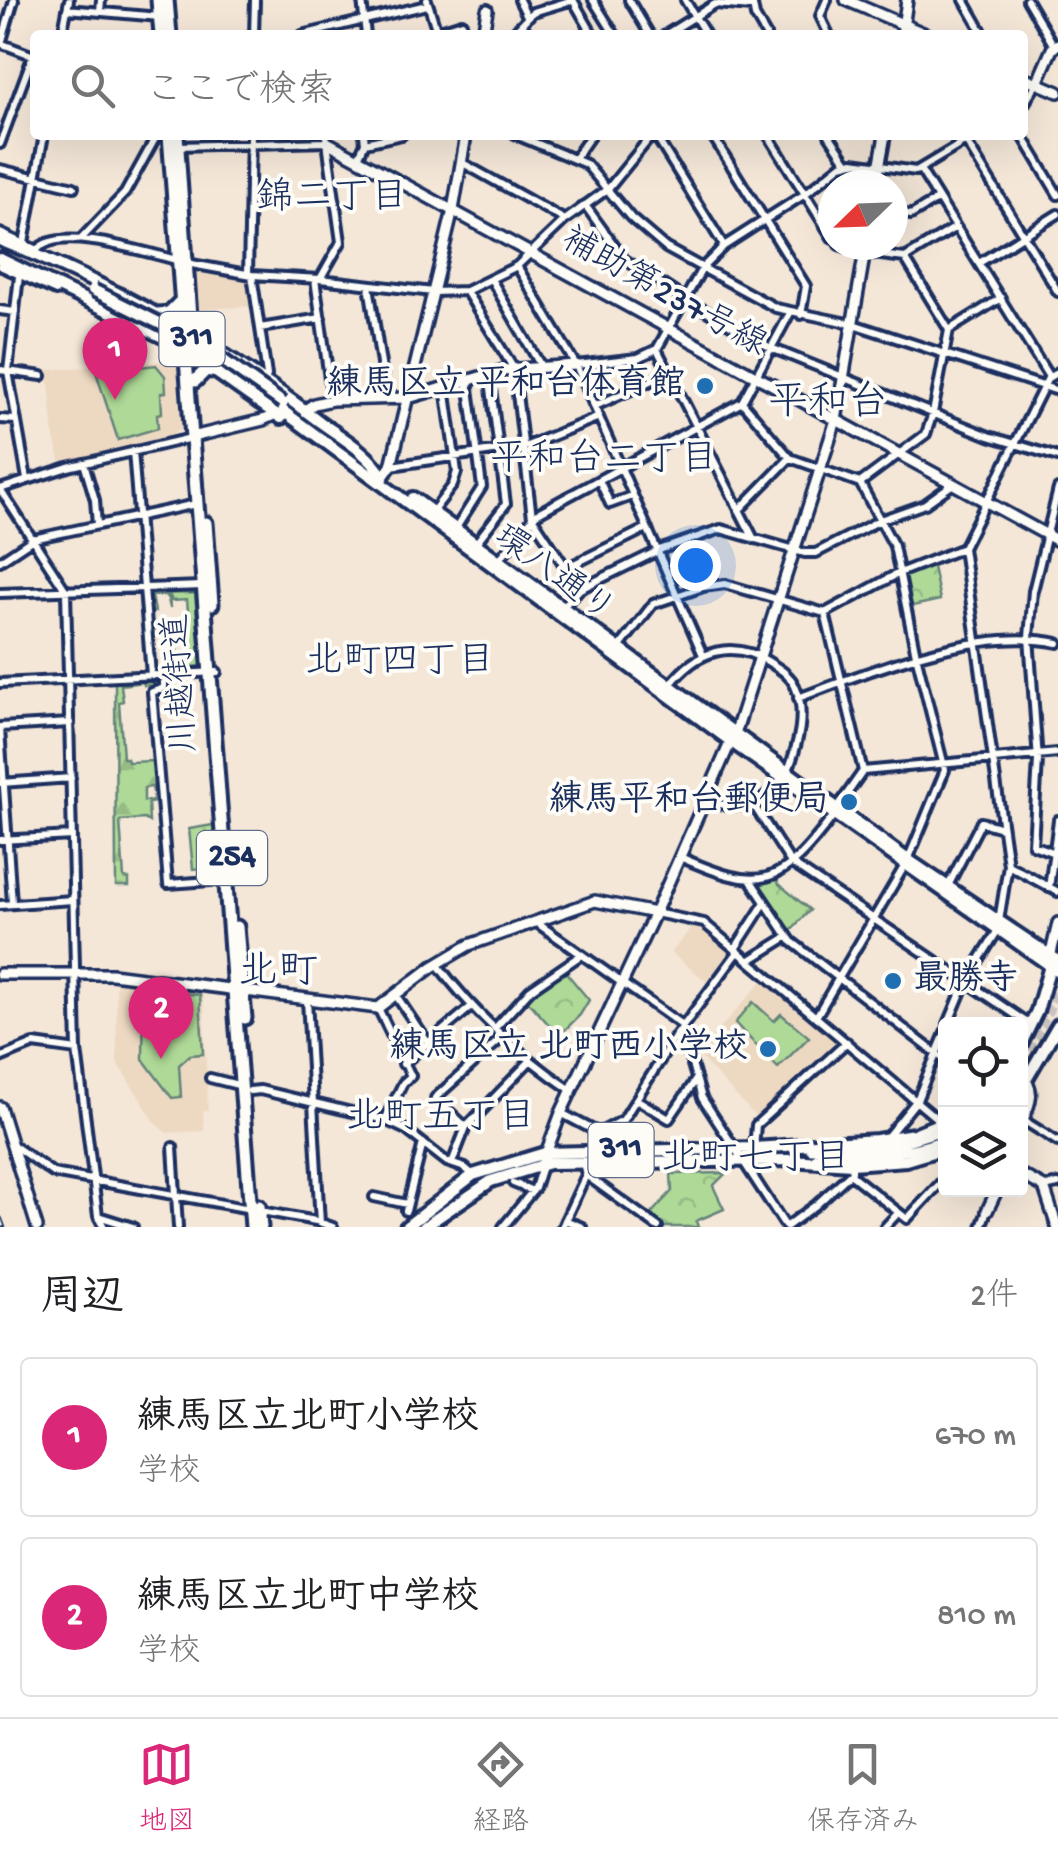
<!DOCTYPE html>
<html lang="ja">
<head>
<meta charset="utf-8">
<style>
  body { margin:0; font-family:"Gochi Hand","Klee One",sans-serif; background:#f6f6f6; color:#202124 }
  .controls { position:absolute; right:30px; bottom:30px; display:grid; overflow:hidden; border-radius:10px; box-shadow:0 10px 40px #0002 }
  .controls button { width:90px; height:90px; display:grid; place-items:center; padding:0; border:0; border-bottom:2px solid #e0e0e0; background:#fff; color:#202124; font:50px sans-serif }
  .compass { position:absolute; left:818px; top:170px; width:90px; height:90px; border-radius:50%; background:#fff; box-shadow:0 10px 40px #0002; rotate:247deg }
  .you { position:absolute; left:695px; top:565px; width:35px; height:35px; margin:-25px; border:8px solid #fff; border-radius:50%; background:#1a73e8; box-shadow:0 0 0 15px #1a73e833 }
  .badge { display:grid; place-items:center; width:65px; height:65px; border-radius:50%; background:#db2777; color:#fff; font-size:32px; font-weight:700 }
  .pin { position:absolute; translate:-50% -82px; filter:drop-shadow(0 2px 5px #0008) }
  .pin::after { content:''; position:absolute; top:52px; width:35px; height:30px; background:inherit; clip-path:polygon(0 0,100% 0,50% 100%) }
  .list { margin:0; padding:0; list-style:none }
  h2 { display:flex; justify-content:space-between; align-items:center; height:130px; margin:0; padding:0 40px; font-size:42px }
  h2 small { font-size:32px; font-weight:400; color:#757577 }
  .list li { display:grid; grid-template-columns:65px 1fr auto; gap:30px; align-items:center; box-sizing:border-box; height:160px; margin:0 20px 20px; padding:0 20px; border:2px solid #e0e0e0; border-radius:10px }
  .list b { display:block; font-size:38px; white-space:nowrap }
  .list p { margin:0; font-size:32px; white-space:nowrap; color:#757577 }
  .list em { font-size:32px; font-style:normal; color:#757577 }
  .icon { flex:none; width:55px; height:55px; fill:none; stroke:currentColor; stroke-width:2; stroke-linecap:round; stroke-linejoin:round }
  .map { position:relative; flex:none; width:1058px; height:1227px; overflow:hidden }
  .search { position:absolute; background:#fff; box-shadow:0 10px 40px #0002; left:30px; right:30px; top:30px; height:110px; display:flex; align-items:center; gap:25px; box-sizing:border-box; padding:0 35px; border-radius:10px; color:#757577; font-size:38px }
  .sheet { height:490px; background:#fff }
  nav { display:flex; justify-content:space-around; align-items:center; box-sizing:border-box; height:140px; border-top:2px solid #e0e0e0; background:#fff; font-size:28px; color:#757577 }
  nav a { display:grid; justify-items:center; gap:5px }
  nav .on { color:#db2777 }
  .map>svg:first-child { display:block }
  .built { fill:#edd9c2 }
  .grass { fill:#afd997; stroke:#65847a; stroke-width:2.5 }
  .forest { fill:url(#forest-firs); stroke:#65847a; stroke-width:2.5 }
  .park { fill:url(#park-crowns); stroke:#65847a; stroke-width:2.5 }
  .lines { fill:none; stroke-linecap:round; stroke-linejoin:round }
  .secondary-tunnel { stroke:#c9c2c0; stroke-width:9; stroke-dasharray:9 4.5; stroke-linecap:butt }
  .minor-casing { stroke:#1b2f5e; stroke-width:14 }
  .tertiary-casing { stroke:#1b2f5e; stroke-width:16 }
  .secondary-casing { stroke:#1b2f5e; stroke-width:16 }
  .primary-casing { stroke:#1b2f5e; stroke-width:18 }
  .trunk-casing { stroke:#1b2f5e; stroke-width:19 }
  .minor { stroke:#fdfcf7; stroke-width:6 }
  .tertiary { stroke:#fdfcf7; stroke-width:9 }
  .secondary { stroke:#fdfcf7; stroke-width:9 }
  .primary { stroke:#fdfcf7; stroke-width:10 }
  .trunk { stroke:#fdfcf7; stroke-width:11 }
  .rail-casing { stroke:#1b2f5e; stroke-width:6 }
  .rail { stroke:#fdfcf7; stroke-width:2.5; stroke-dasharray:8; stroke-linecap:butt }
  .primary-bridge-casing { stroke:#1b2f5e; stroke-width:18; stroke-linecap:butt }
  .primary-bridge { stroke:#fdfcf7; stroke-width:10 }
  .poi-dot { fill:#1f6fb2; stroke:#fdfcf7; stroke-width:4 }
  .labels { text-anchor:middle; dominant-baseline:central; stroke-width:8; stroke-linejoin:round; paint-order:stroke }
  .shield { fill:#fdfcf7; stroke:#5f6c8c; stroke-width:2.5 }
  .shield-label { font-size:32px; font-weight:bold; fill:#1b2f5e }
  .street-label { font-size:35px; fill:#1b2f5e; stroke:#fdfcf7 }
  .poi-label { font-size:35px; font-weight:bold; fill:#1b2f5e; stroke:#fdfcf7; text-anchor:end }
  .neighbourhood-label { font-size:38px; fill:#1b2f5e; stroke:#fdfcf7 }
  .quarter-label { font-size:40px; fill:#1b2f5e; stroke:#fdfcf7 }
</style>
</head>
<body>
<div class="map">
<svg width="1058" height="1227" viewBox="0 0 1058 1227">
  <defs>
    <pattern id="forest-firs" width="22" height="20" patternUnits="userSpaceOnUse" patternTransform="scale(2.5)"><rect width="22" height="20" fill="#afd997"/><path d="M5 1l3.5 6h-7zM16 11l3.5 6h-7z" fill="#96bb85"/></pattern>
    <pattern id="park-crowns" width="20" height="18" patternUnits="userSpaceOnUse" patternTransform="scale(2.5)"><rect width="20" height="18" fill="#afd997"/><path d="M2 6a3 3 0 1 1 6 0M12 15a3 3 0 1 1 6 0" fill="none" stroke="#96bb85"/></pattern>
  </defs>
  <rect width="100%" height="100%" fill="#f4e7d8"/>
  <filter id="ink" filterUnits="userSpaceOnUse"><feTurbulence type="fractalNoise" baseFrequency=".01" numOctaves="2"/><feDisplacementMap in="SourceGraphic" scale="20" xChannelSelector="R" yChannelSelector="G"/><feConvolveMatrix kernelMatrix="1 2 1 2 8 2 1 2 1" color-interpolation-filters="sRGB"/></filter>
  <g filter="url(#ink)">
    <path class="built" d="M 196,268 L 248,278 L 254,306 L 197,310 Z
      M 177,360 L 183,429 L 173,432 L 173,437 L 61,463 L 54,438 L 48,370 Z
      M 693,925 L 701,928 L 732,951 L 711,985 L 671,953 Z
      M 763,980 L 840,1041 L 840,1044 L 758,1119 L 697,1054 Z
      M 116,982 L 203,992 L 208,1110 L 203,1111 L 204,1131 L 167,1133 L 157,1125 L 117,1063 Z"/>
    <path class="grass" d="M 156,365 L 165,376 L 166,392 L 161,393 L 162,413 L 157,414 L 158,428 L 118,440 L 96,372 Z
      M 150,990 L 200,995 L 203,1054 L 190,1055 L 179,1065 L 181,1097 L 172,1098 L 143,1059 L 144,994 Z
      M 753,1002 L 774,1021 L 781,1014 L 809,1037 L 778,1068 L 735,1023 Z"/>
    <path class="forest" d="M 195,593 L 201,666 L 172,669 L 172,650 L 177,650 L 181,660 L 192,659 L 187,600 L 172,601 L 169,594 L 170,608 L 167,595 L 152,596 L 155,612 L 150,612 L 149,594 Z
      M 154,680 L 154,686 L 144,685 L 143,682 L 121,685 L 123,701 L 119,702 L 123,758 L 127,758 L 128,762 L 153,761 L 156,792 L 153,792 L 152,787 L 144,788 L 144,801 L 153,801 L 153,796 L 157,796 L 157,802 L 148,803 L 149,822 L 144,819 L 120,821 L 124,878 L 129,879 L 129,886 L 116,886 L 115,682 Z
      M 213,825 L 218,876 L 216,876 L 215,867 L 193,869 L 189,829 Z"/>
    <path class="park" d="M 932,562 L 940,600 L 908,607 L 904,574 Z
      M 776,878 L 779,884 L 810,910 L 789,932 L 758,886 Z
      M 564,970 L 589,1000 L 580,1015 L 559,1036 L 527,1000 L 533,991 Z
      M 726,1173 L 713,1186 L 724,1209 L 696,1221 L 698,1227 L 664,1227 L 647,1218 L 672,1191 L 671,1174 Z"/>
    <g class="lines">
      <path class="secondary-tunnel" d="M 1020,1061 L 1041,1016 L 1057,966
        M 1020,1076 L 1058,989"/>
      <g class="minor-casing">
        <path id="minor" d="M 362,0 L 366,35
          M 427,0 L 438,35
          M 519,0 L 527,16
          M 573,0 L 593,35
          M 593,0 L 615,35
          M 629,0 L 650,35
          M 685,0 L 706,35
          M 752,0 L 755,16 L 766,35
          M 827,0 L 820,16 L 829,35
          M 964,0 L 984,35
          M 1027,0 L 1054,46
          M 67,9 L 160,17
          M 100,12 L 101,0
          M 522,24 L 529,35
          M 437,31 L 462,23
          M 62,35 L 69,0
          M 254,35 L 255,0
          M 302,35 L 427,5
          M 511,35 L 533,12 L 573,0
          M 665,35 L 715,4 L 752,7
          M 0,43 L 34,56
          M 1,44 L 14,0
          M 1023,106 L 1037,83
          M 516,135 L 586,164 L 631,218 L 666,248 L 776,308 L 853,324 L 1058,391
          M 655,135 L 724,246
          M 712,135 L 806,286 L 801,315
          M 768,135 L 833,239
          M 829,135 L 847,162
          M 962,135 L 1058,292
          M 1022,135 L 1058,195
          M 365,143 L 402,135
          M 0,144 L 33,55
          M 178,146 L 327,142
          M 358,158 L 365,143 L 364,135
          M 575,158 L 591,135
          M 461,162 L 565,220
          M 0,169 L 74,187
          M 920,169 L 1049,377
          M 585,205 L 624,259 L 685,299 L 771,348 L 989,436 L 1058,457
          M 893,212 L 911,215 L 938,199
          M 0,233 L 37,250
          M 81,239 L 125,193 L 157,135
          M 24,243 L 44,135
          M 839,245 L 865,253 L 905,258 L 949,330
          M 37,250 C 58,224 147,253 177,260
          M 905,258 L 956,227
          M 186,263 L 252,275 L 320,279 L 433,292 L 466,291 L 517,266 L 565,220 L 609,188 L 652,135
          M 979,263 L 1058,214
          M 0,266 L 56,291
          M 517,266 L 576,365 L 703,655
          M 248,274 L 251,135
          M 252,275 L 267,375 L 265,381
          M 19,276 L 8,371 L 27,479
          M 315,279 L 332,400
          M 320,279 L 341,242 L 326,135
          M 491,279 L 542,368
          M 369,285 L 386,397
          M 466,291 L 514,369 L 532,517 L 580,589
          M 0,310 L 15,312
          M 260,328 L 321,318
          M 657,349 L 754,539
          M 576,365 L 638,358 L 657,349 L 703,267 L 724,246 L 805,194 L 841,165 L 853,162 L 916,171 L 976,135
          M 0,370 L 42,376
          M 742,402 L 790,458 L 860,483 L 894,546 L 916,655 L 945,770 L 908,860 L 816,1017
          M 595,406 L 669,373
          M 0,419 L 16,420
          M 133,451 L 151,675
          M 84,463 L 95,500 L 97,525
          M 391,466 L 527,446 L 599,417
          M 599,480 L 610,504 L 632,496
          M 860,483 L 926,434 L 933,413 L 949,330 L 1001,298
          M 0,489 L 66,591 L 77,1050 L 98,1216 L 104,1227
          M 0,489 L 68,467 L 191,438
          M 739,510 L 790,458
          M 433,511 L 453,485 L 457,472 L 445,387
          M 456,528 L 482,487 L 468,381
          M 476,543 L 506,504 L 489,373
          M 499,560 L 536,514 L 742,402 L 790,313
          M 0,561 L 33,539 L 196,504
          M 566,568 L 647,528
          M 0,593 L 203,586
          M 563,607 L 580,589 L 662,549 L 721,529 L 805,553 L 816,553 L 880,520 L 925,504 L 953,484
          M 825,613 L 899,573 L 963,548
          M 619,648 L 653,604 L 703,587 L 725,584 L 825,613 L 863,771 L 837,808
          M 164,675 L 164,688 L 152,692 L 168,884 L 225,880
          M 0,683 L 217,672
          M 670,685 C 697,650 733,638 772,664 C 781,670 790,675 795,686 C 807,713 798,744 788,771
          M 798,698 C 873,670 979,626 1058,643
          M 0,727 L 70,723
          M 0,729 L 12,903
          M 863,771 L 1058,753
          M 1,783 L 71,778
          M 706,800 C 738,812 762,806 784,779
          M 753,804 L 791,863 L 1029,1024
          M 0,840 L 72,836
          M 1054,853 L 1033,845 L 1038,760 L 1029,637 L 1033,591 L 1058,489
          M 680,857 C 762,893 779,888 834,815
          M 1008,865 L 1058,892
          M 751,881 L 791,941 L 946,1061
          M 948,886 L 981,822 L 1002,828
          M 1049,888 L 1058,820
          M 0,905 L 73,900
          M 655,913 L 704,923 L 942,1123
          M 999,921 L 1008,865 L 963,548 L 1048,378 L 1058,372
          M 537,923 L 683,1026
          M 735,949 L 764,904
          M 750,960 L 787,937
          M 437,964 C 474,1013 521,1056 571,1090
          M 397,997 L 428,1043
          M 307,1000 L 320,1223
          M 378,1008 L 411,1076 L 403,1083 L 385,1120
          M 948,1024 L 966,981 L 998,930
          M 496,1027 L 530,990 L 581,955
          M 675,1037 L 690,1058 L 702,1098 L 786,1227 L 816,1205 L 852,1172 L 852,1164
          M 0,1058 L 34,1044 L 77,1050
          M 403,1064 L 472,1006
          M 210,1078 L 242,1086
          M 250,1091 L 260,1090 L 385,1120 L 406,1130 L 447,1162 L 465,1168 L 472,1174
          M 636,1099 L 669,1119 L 695,1081
          M 561,1113 L 599,1133 L 623,1120 L 675,1037 L 738,952
          M 1023,1120 L 1058,1142
          M 466,1127 L 435,1098 L 505,1035
          M 887,1137 L 917,1100 L 946,1031
          M 13,1145 L 53,1173 L 316,1221 L 333,1227
          M 173,1147 L 178,1227
          M 754,1148 L 756,1125 L 847,1042
          M 583,1162 L 586,1175 L 658,1227
          M 452,1163 L 466,1127 L 530,1061
          M 850,1174 L 907,1219 L 946,1177
          M 513,1183 L 533,1191
          M 1044,1187 L 1058,1184
          M 374,1197 L 407,1204
          M 406,1211 L 423,1143
          M 98,1216 L 133,1227
          M 565,1220 L 582,1227
          M 503,1227 L 535,1188 L 542,1166
          M 562,1227 L 586,1175
          M 885,1227 L 898,1213
          M 981,1227 L 987,1211"/>
      </g>
      <g class="tertiary-casing">
        <path id="tertiary" d="M 846,0 L 928,35
          M 483,35 L 487,10
          M 902,35 L 907,0
          M 1023,77 L 1058,92
          M 1037,83 L 1052,49 L 1058,44
          M 327,142 L 1058,541
          M 876,185 L 885,135
          M 305,410 L 314,404 L 332,400 L 408,398 L 504,370 L 576,365
          M 192,437 L 263,420 L 276,414
          M 381,480 L 391,466 L 453,210 L 466,135
          M 0,974 L 112,974 L 378,1008 L 432,967 L 469,945 L 595,901 L 655,913
          M 1020,1075 C 1039,1090 1028,1108 1020,1126
          M 0,1107 L 37,1227
          M 542,1164 L 561,1113 L 655,913 L 738,725 L 836,420 L 866,245
          M 1020,1174 L 1044,1187 L 1057,1227
          M 987,1211 L 997,1190"/>
      </g>
      <g class="secondary-casing">
        <path id="secondary" d="M 1050,958 L 1058,923
          M 811,1149 L 891,1146 L 946,1129
          M 816,1158 C 861,1154 903,1157 946,1139"/>
      </g>
      <g class="primary-casing">
        <path id="primary" d="M 0,240 C 115,286 222,346 320,422 C 342,438 369,453 383,477
          M 0,259 L 173,342 L 281,418
          M 279,408 L 740,748 L 1058,971
          M 413,498 L 908,860 L 1058,961
          M 1020,1046 L 1037,1011 L 1050,966
          M 1020,1090 L 1058,1025
          M 406,1227 L 473,1175 L 545,1153 L 754,1148 L 877,1140 L 914,1134 L 946,1121
          M 424,1227 L 491,1181 L 549,1163 L 789,1160 L 852,1164 L 906,1160 L 946,1148"/>
      </g>
      <g class="trunk-casing">
        <path id="trunk" d="M 158,0 L 161,35
          M 167,0 L 170,35
          M 169,135 L 252,1227
          M 177,135 L 192,345
          M 158,314 L 169,313 L 180,302
          M 195,381 L 206,370 L 218,372
          M 206,523 L 212,604
          M 237,927 L 245,1018
          M 259,1206 L 261,1227"/>
      </g>
      <use href="#minor" class="minor"/>
      <use href="#tertiary" class="tertiary"/>
      <use href="#secondary" class="secondary"/>
      <use href="#primary" class="primary"/>
      <use href="#trunk" class="trunk"/>
      <g class="rail-casing">
        <path id="rail" d="M 0,1219 L 3,1227"/>
      </g>
      <use href="#rail" class="rail"/>
      <g class="primary-bridge-casing">
        <path id="primary-bridge" d="M 93,290 L 199,343 L 283,403"/>
      </g>
      <use href="#primary-bridge" class="primary-bridge"/>
    </g>
  </g>
  <g class="poi-dot">
    <circle cx="705" cy="386" r="10"/>
    <circle cx="849" cy="802" r="10"/>
    <circle cx="893" cy="981" r="10"/>
    <circle cx="768" cy="1049" r="10"/>
  </g>
  <g class="labels">
    <g class="shield">
      <rect x="159.5" y="312" width="65" height="54" rx="8"/>
      <rect x="197" y="831" width="70" height="54" rx="8"/>
      <rect x="588.5" y="1123" width="65" height="54" rx="8"/>
    </g>
    <g class="shield-label">
      <text x="192" y="339">311</text>
      <text x="232" y="858">254</text>
      <text x="621" y="1150">311</text>
    </g>
    <g class="street-label">
      <text transform="translate(663 294) rotate(29)">補助第237号線</text>
      <text transform="translate(553 576) rotate(36)">環八通り</text>
      <text transform="translate(183 683) rotate(-94)">川越街道</text>
    </g>
    <g class="poi-label">
      <text x="685" y="386">練馬区立 平和台体育館</text>
      <text x="829" y="802">練馬平和台郵便局</text>
      <text x="913" y="981" text-anchor="start">最勝寺</text>
      <text x="748" y="1049">練馬区立 北町西小学校</text>
    </g>
    <g class="neighbourhood-label">
      <text x="332" y="200">錦二丁目</text>
      <text x="604" y="462">平和台二丁目</text>
      <text x="400" y="664">北町四丁目</text>
      <text x="441" y="1120">北町五丁目</text>
      <text x="756" y="1161">北町七丁目</text>
    </g>
    <g class="quarter-label">
      <text x="828" y="405">平和台</text>
      <text x="278" y="974">北町</text>
    </g>
  </g>
</svg>
<div class="controls">
<button><svg class="icon" aria-label="locate" viewBox="0 0 24 24"><circle cx="12" cy="12" r="6"/><path d="M12 2v4M12 18v4M2 12h4M18 12h4"/></svg></button>
<button><svg class="icon" aria-label="layers" viewBox="0 0 24 24"><path d="M12 4l9 5-9 5-9-5zM3 14l9 5 9-5"/></svg></button>
</div>
<svg class="compass" viewBox="-18 -18 36 36"><path d="M0-13l5 13h-10z" fill="#e53935"/><path d="M0 13l5-13h-10z" fill="#757577"/></svg>
<div class="you"></div>
<div class="pin badge" style="left:115px;top:400px">1</div>
<div class="pin badge" style="left:161px;top:1059px">2</div>
<div class="search"><svg class="icon" aria-label="search" viewBox="0 0 24 24"><circle cx="10" cy="10" r="6"/><path d="M15 15l6 6"/></svg>ここで検索</div>
</div>
<section class="sheet">
<h2>周辺<small>2件</small></h2>
<ul class="list">
<li><span class="badge">1</span><div><b>練馬区立北町小学校</b><p>学校</p></div><em>670 m</em></li>
<li><span class="badge">2</span><div><b>練馬区立北町中学校</b><p>学校</p></div><em>810 m</em></li>
</ul>
</section>
<nav>
<a class="on"><svg class="icon" aria-label="map" viewBox="0 0 24 24"><path d="M3 6l6-2 6 2 6-2v14l-6 2-6-2-6 2zM9 4v14M15 6v14"/></svg>地図</a>
<a><svg class="icon" aria-label="directions" viewBox="0 0 24 24"><path d="M12 3l9 9-9 9-9-9zM9 14v-3h6M13 9l2 2-2 2"/></svg>経路</a>
<a><svg class="icon" aria-label="saved" viewBox="0 0 24 24"><path d="M7 4h10v16l-5-4-5 4z"/></svg>保存済み</a>
</nav>
</body>
</html>
